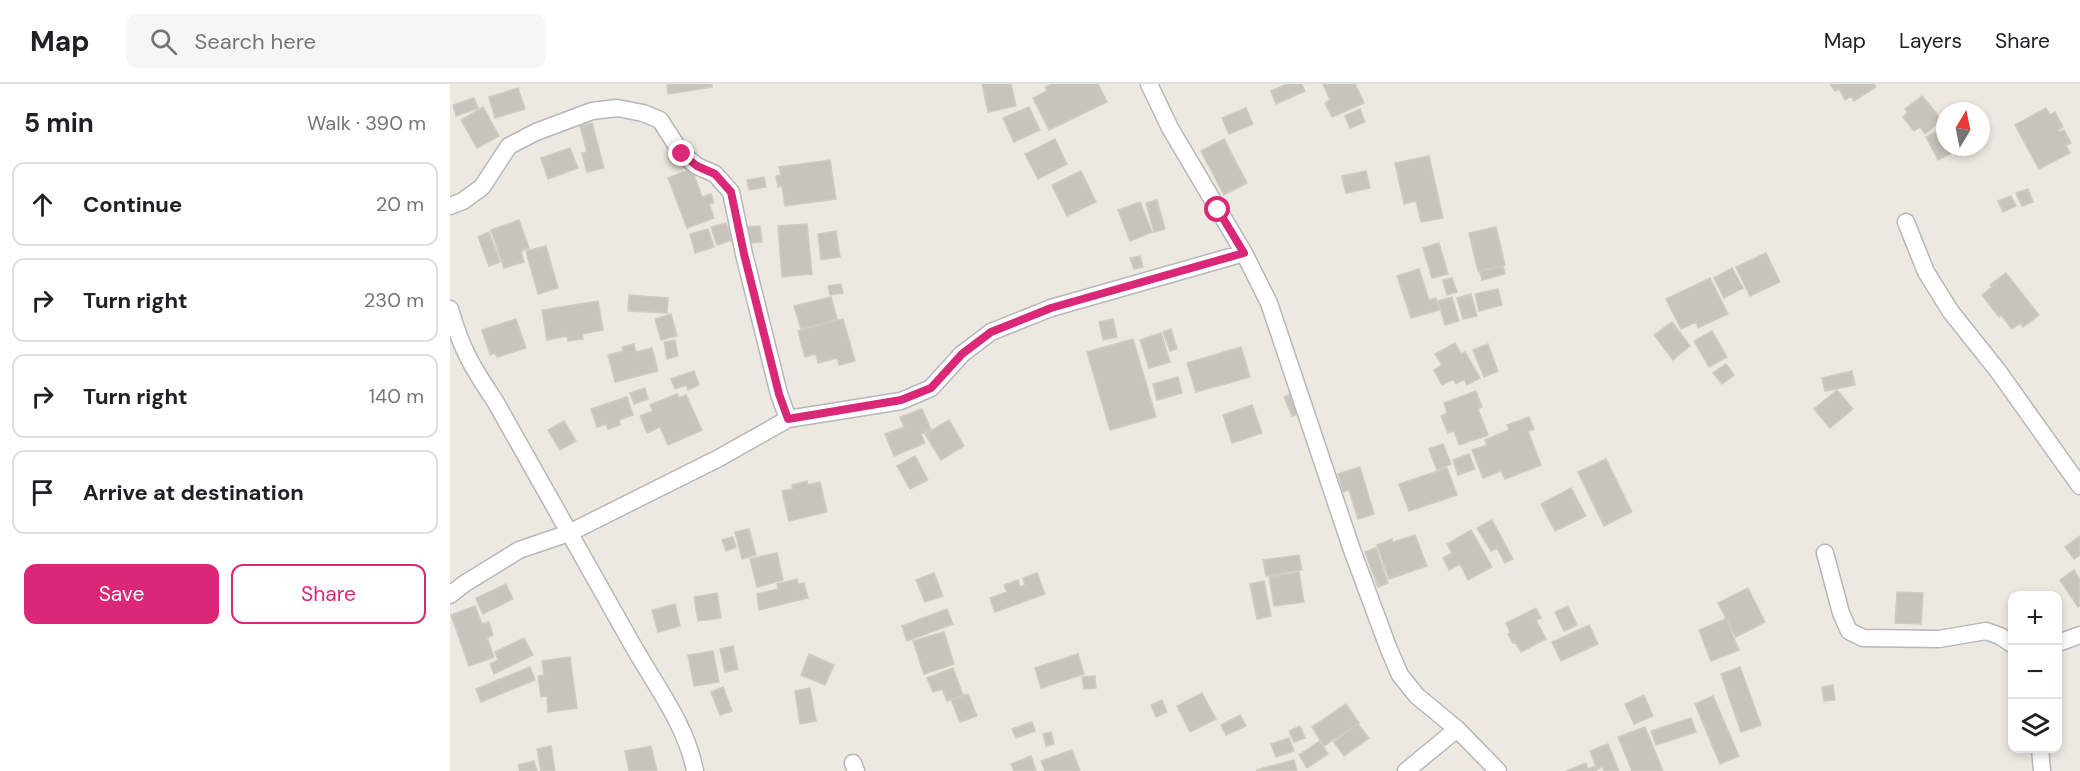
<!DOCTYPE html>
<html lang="en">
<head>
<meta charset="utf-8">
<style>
  body { margin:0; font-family:"DM Sans",sans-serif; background:#f6f6f6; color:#202124 }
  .controls { position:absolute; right:18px; bottom:18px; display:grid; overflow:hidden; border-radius:12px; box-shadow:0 3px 9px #0003 }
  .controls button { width:54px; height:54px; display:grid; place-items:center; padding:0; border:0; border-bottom:2px solid #e0e0e0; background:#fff; color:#202124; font:30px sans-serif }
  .compass { position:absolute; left:1486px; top:18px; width:54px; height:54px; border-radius:50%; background:#fff; box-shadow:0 3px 9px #0003; rotate:10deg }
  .stop { position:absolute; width:18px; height:18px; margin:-14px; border:4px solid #db2777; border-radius:50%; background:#fff }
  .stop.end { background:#db2777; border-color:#fff; box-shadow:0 2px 6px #0008 }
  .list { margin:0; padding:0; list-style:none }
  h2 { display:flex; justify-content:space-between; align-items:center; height:78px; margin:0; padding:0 24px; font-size:26px }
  h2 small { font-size:20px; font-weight:400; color:#757577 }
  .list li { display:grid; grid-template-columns:39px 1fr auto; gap:18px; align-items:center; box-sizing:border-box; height:84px; margin:0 12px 12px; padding:0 12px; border:2px solid #e0e0e0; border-radius:12px }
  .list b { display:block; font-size:22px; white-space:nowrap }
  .list em { font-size:20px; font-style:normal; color:#757577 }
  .actions { display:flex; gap:12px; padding:18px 24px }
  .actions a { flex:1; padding:14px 0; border:2px solid #db2777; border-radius:12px; text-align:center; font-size:21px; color:#db2777 }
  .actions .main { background:#db2777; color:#fff }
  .icon { flex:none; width:33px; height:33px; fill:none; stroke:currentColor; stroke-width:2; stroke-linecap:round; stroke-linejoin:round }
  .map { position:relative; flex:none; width:1630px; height:687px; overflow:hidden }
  header { display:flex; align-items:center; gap:36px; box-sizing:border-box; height:84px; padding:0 30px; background:#fff; border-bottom:2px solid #e0e0e0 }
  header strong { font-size:28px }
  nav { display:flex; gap:33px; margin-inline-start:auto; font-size:21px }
  .search { width:420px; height:54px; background:#f6f6f6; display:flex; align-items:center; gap:15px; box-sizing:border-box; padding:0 21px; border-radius:12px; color:#757577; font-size:22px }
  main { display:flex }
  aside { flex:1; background:#fff }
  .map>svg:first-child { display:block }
  .building { fill:#c7c4be; stroke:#d1cbbf; stroke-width:1.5 }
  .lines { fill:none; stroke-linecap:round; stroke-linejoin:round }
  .minor-casing { stroke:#b4b7bc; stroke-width:19 }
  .minor { stroke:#fff; stroke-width:16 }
  .route { stroke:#db2777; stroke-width:8 }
</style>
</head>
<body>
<header>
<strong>Map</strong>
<div class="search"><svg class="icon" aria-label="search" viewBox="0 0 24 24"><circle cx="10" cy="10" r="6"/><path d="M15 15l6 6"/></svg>Search here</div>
<nav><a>Map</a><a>Layers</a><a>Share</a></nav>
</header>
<main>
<aside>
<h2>5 min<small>Walk · 390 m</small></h2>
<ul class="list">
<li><svg class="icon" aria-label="ahead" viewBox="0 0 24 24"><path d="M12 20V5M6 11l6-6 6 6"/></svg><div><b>Continue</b></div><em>20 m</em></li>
<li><svg class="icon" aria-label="right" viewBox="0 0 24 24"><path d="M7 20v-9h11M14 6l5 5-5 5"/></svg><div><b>Turn right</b></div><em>230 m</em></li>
<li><svg class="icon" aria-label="right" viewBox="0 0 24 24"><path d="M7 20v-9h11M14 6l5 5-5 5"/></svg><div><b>Turn right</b></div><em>140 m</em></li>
<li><svg class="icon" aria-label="arrive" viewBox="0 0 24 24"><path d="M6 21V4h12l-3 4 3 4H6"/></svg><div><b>Arrive at destination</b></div></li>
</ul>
<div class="actions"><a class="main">Save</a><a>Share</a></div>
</aside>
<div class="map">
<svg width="1630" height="687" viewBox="0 0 1630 687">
  <rect width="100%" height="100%" fill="#ede9e1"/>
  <path class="building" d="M 217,0 L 262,0 L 262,3 L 218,10 Z
    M 532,0 L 561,0 L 566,22 L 538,28 Z
    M 602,0 L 648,0 L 657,18 L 599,46 L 583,14 L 597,7 L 595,3 Z
    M 837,0 L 852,0 L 855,7 L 826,20 L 821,7 Z
    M 873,0 L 905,0 L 914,19 L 882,33 L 875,19 L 880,16 Z
    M 1380,0 L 1424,0 L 1426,3 L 1404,17 L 1401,12 L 1395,16 L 1389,5 L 1385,7 Z
    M 68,4 L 75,25 L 45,34 L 39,13 Z
    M 1472,12 L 1492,36 L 1475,50 L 1470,43 L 1464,47 L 1453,33 L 1458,28 L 1455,25 Z
    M 24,14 L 28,24 L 6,32 L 3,21 Z
    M 33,23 L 49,52 L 27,64 L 11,36 Z
    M 579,23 L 590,46 L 564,58 L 553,34 Z
    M 796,24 L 803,40 L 779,50 L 772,34 Z
    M 1596,24 L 1600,31 L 1605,28 L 1613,43 L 1608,46 L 1609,48 L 1614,46 L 1621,59 L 1616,61 L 1620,69 L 1589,85 L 1565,41 Z
    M 910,25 L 915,38 L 900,44 L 895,32 Z
    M 142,39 L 154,84 L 137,88 L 132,69 L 137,68 L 130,42 Z
    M 1495,43 L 1495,63 L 1513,63 L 1488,76 L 1476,53 Z
    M 605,55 L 617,80 L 588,95 L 575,70 Z
    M 774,55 L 797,99 L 774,111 L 751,67 Z
    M 120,64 L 128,84 L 98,95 L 91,74 Z
    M 979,72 L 993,134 L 971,138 L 966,117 L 954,120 L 945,79 Z
    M 380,76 L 386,115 L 335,122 L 332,102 L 328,103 L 326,92 L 331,91 L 329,83 Z
    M 242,85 L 252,113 L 261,110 L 264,119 L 259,120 L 264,134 L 237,144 L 218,94 Z
    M 631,87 L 646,118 L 617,132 L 602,101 Z
    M 916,87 L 920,104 L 896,109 L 892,92 Z
    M 314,93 L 316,103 L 299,106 L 297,96 Z
    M 1578,105 L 1583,118 L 1572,122 L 1566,109 Z
    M 1561,112 L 1566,122 L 1553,128 L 1548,117 Z
    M 707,116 L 715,145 L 704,148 L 696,119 Z
    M 690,118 L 702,148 L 680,157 L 668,126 Z
    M 69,136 L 79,164 L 71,167 L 74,178 L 54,184 L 41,146 Z
    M 276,139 L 282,156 L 267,161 L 261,143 Z
    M 357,140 L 362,190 L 332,193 L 328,142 Z
    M 310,142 L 312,158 L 299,159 L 297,143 Z
    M 1046,143 L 1055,181 L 1028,187 L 1019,149 Z
    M 258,145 L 264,163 L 245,169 L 240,150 Z
    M 386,147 L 390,173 L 371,176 L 368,150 Z
    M 39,148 L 50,178 L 39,182 L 28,153 Z
    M 989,159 L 998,190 L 982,194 L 973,164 Z
    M 96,162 L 108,204 L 88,210 L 76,167 Z
    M 1316,169 L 1330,198 L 1300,212 L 1286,183 Z
    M 690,172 L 693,183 L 684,185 L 680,174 Z
    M 1053,182 L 1055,190 L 1032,196 L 1030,188 Z
    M 1282,184 L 1293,204 L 1274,214 L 1264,194 Z
    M 969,185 L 979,216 L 986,214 L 989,226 L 961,234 L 947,192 Z
    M 1556,189 L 1589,231 L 1573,243 L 1570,239 L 1562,245 L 1551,231 L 1549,233 L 1532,211 L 1542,203 L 1540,201 Z
    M 1002,194 L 1007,208 L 997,211 L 993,196 Z
    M 1260,194 L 1278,230 L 1248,244 L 1246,238 L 1231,245 L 1216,215 Z
    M 391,200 L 393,209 L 380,211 L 378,202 Z
    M 1048,205 L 1052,221 L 1029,227 L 1025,210 Z
    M 1021,210 L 1027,232 L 1013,235 L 1007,214 Z
    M 179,211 L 218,214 L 217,229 L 178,227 Z
    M 381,213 L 387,235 L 351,245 L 344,222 Z
    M 1002,213 L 1009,237 L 995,241 L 988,217 Z
    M 148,217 L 153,246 L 132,250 L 133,255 L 118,257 L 117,252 L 97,256 L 92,226 Z
    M 221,230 L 227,252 L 211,256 L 205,235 Z
    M 66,235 L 76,264 L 47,273 L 45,269 L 40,271 L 32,246 Z
    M 393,235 L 405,277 L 389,281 L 387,274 L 368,279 L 366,270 L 355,273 L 348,247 Z
    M 663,235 L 667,253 L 653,256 L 649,238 Z
    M 1222,238 L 1240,262 L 1223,276 L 1204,251 Z
    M 721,245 L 727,265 L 720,267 L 713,248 Z
    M 1262,247 L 1277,273 L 1259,283 L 1244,257 Z
    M 711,249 L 720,278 L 699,284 L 690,256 Z
    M 683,255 L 706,333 L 660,346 L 637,268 Z
    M 225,256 L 228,272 L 217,275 L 214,258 Z
    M 1005,259 L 1011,270 L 1015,268 L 1030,294 L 1017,301 L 1014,295 L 1006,300 L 1003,295 L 992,301 L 984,286 L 992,281 L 985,270 Z
    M 184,260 L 186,268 L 202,264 L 208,287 L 165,298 L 158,271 L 173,267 L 172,263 Z
    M 1038,260 L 1048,287 L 1034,293 L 1023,266 Z
    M 791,263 L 800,293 L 746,308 L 737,279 Z
    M 1276,280 L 1284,291 L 1272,300 L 1263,289 Z
    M 244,287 L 249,301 L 238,306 L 236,301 L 225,305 L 221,295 Z
    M 1402,287 L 1405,301 L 1375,307 L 1372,294 Z
    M 728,293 L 732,309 L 707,316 L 703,300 Z
    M 195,304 L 198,315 L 184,320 L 180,309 Z
    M 1387,306 L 1403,325 L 1380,344 L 1364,325 Z
    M 1026,307 L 1032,323 L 1028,325 L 1038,351 L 1009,361 L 1004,347 L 998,349 L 991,332 L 997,329 L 994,319 Z
    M 842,309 L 851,329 L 842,332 L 834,313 Z
    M 227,310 L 229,314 L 236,311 L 252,346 L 218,361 L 210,343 L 197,349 L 190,332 L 203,327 L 200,321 Z
    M 177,313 L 183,331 L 169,336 L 170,341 L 158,345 L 156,340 L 147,343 L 141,325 Z
    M 802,321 L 812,349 L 782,359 L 773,331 Z
    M 472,325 L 481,346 L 471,350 L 475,359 L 444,372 L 435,350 L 454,343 L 450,333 Z
    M 1079,333 L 1084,345 L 1078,347 L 1091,381 L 1055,395 L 1051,387 L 1033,394 L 1022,366 L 1037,361 L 1035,356 L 1059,346 L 1057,341 Z
    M 499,336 L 514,362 L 491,376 L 475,350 Z
    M 114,337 L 126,357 L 110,366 L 98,346 Z
    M 993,360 L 1001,380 L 987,386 L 979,365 Z
    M 1019,370 L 1025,385 L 1008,391 L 1003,376 Z
    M 465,372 L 478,396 L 460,405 L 447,382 Z
    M 1156,375 L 1182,428 L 1154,442 L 1128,388 Z
    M 910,383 L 924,430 L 908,435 L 899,406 L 893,408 L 888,390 Z
    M 997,384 L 1007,411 L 959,427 L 949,400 Z
    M 357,397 L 358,401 L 370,398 L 377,428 L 339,437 L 332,407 L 343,405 L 342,401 Z
    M 1121,404 L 1136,432 L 1105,447 L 1091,420 Z
    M 1042,436 L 1063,475 L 1055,479 L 1047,464 L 1041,467 L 1027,444 Z
    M 299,445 L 306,471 L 292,475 L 285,448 Z
    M 1021,446 L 1042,483 L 1018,496 L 1010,480 L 999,486 L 993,474 L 1002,469 L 997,460 Z
    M 965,451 L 977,482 L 939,495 L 927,461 L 942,455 L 943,458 Z
    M 1630,452 L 1630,471 L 1624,475 L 1615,463 Z
    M 283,453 L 286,463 L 276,467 L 272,456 Z
    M 926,464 L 938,499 L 928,503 L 915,468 Z
    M 327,469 L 333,496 L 307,503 L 300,475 Z
    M 849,471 L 852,486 L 816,492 L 813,476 Z
    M 1624,486 L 1630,496 L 1630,522 L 1628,523 L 1610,496 Z
    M 849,488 L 854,518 L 824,522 L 819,493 Z
    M 484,489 L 493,512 L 475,518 L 466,496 Z
    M 587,489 L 595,510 L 545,528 L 540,514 L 557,508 L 554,501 L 568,496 L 570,503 L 575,501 L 573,494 Z
    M 347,495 L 348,500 L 354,499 L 358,514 L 309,526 L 307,510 L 328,505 L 327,500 Z
    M 814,497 L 821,532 L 807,535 L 800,500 Z
    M 56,500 L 63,515 L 33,530 L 26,514 Z
    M 1298,504 L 1315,538 L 1286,553 L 1268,519 Z
    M 1447,508 L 1473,509 L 1471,540 L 1445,539 Z
    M 267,509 L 271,534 L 248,537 L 244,513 Z
    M 225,520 L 230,542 L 208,548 L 202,526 Z
    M 25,522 L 32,540 L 39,538 L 43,551 L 37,554 L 44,573 L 19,582 L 1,531 Z
    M 1118,522 L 1127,541 L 1114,547 L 1105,528 Z
    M 1086,524 L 1091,534 L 1086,536 L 1096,555 L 1071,568 L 1065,558 L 1063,559 L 1058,550 L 1060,548 L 1056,539 Z
    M 497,525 L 503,540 L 457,557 L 452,542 Z
    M 1276,535 L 1289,566 L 1261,577 L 1249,546 Z
    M 1139,541 L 1148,560 L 1111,577 L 1102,558 Z
    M 494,548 L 504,580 L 474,590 L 463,557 Z
    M 74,554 L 83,571 L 44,590 L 40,580 L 48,576 L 45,568 Z
    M 283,562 L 288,585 L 275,588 L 270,565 Z
    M 263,567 L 269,598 L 244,602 L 238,571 Z
    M 359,570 L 384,581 L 375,601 L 351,591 Z
    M 628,570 L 634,590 L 591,604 L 585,584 Z
    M 120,573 L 127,624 L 98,628 L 97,612 L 91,613 L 88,592 L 94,591 L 92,577 Z
    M 80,583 L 85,596 L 31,618 L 26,605 Z
    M 1290,583 L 1311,641 L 1291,648 L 1271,590 Z
    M 503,584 L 513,611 L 497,617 L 492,605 L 483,608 L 477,594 Z
    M 645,592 L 646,604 L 634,605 L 632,593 Z
    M 1383,601 L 1385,616 L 1374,617 L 1372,603 Z
    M 273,603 L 282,627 L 270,631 L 261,608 Z
    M 360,604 L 366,637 L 350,640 L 345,607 Z
    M 752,609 L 766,635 L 740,648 L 727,622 Z
    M 518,610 L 527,632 L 510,638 L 501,616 Z
    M 1194,611 L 1203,632 L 1184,640 L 1175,620 Z
    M 1263,612 L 1289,672 L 1270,680 L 1245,620 Z
    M 712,616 L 717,628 L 706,633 L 701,621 Z
    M 896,620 L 909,639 L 874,662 L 862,643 Z
    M 790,631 L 796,642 L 776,651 L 771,641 Z
    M 1241,634 L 1246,648 L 1206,661 L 1201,647 Z
    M 582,638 L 585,647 L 566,654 L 562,645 Z
    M 908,640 L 919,654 L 894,672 L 884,658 Z
    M 850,642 L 855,654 L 844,658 L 839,647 Z
    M 1195,643 L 1213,687 L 1182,687 L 1168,653 Z
    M 601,648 L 604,660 L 596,662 L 593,650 Z
    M 839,654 L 844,667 L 826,673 L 821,660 Z
    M 870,657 L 878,670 L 857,684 L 849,671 Z
    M 1158,660 L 1169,687 L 1154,687 L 1153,683 L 1147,685 L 1140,667 Z
    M 101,662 L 105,687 L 91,687 L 87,665 Z
    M 201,662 L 207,687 L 179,687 L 175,667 Z
    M 622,666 L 630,687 L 595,687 L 591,677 Z
    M 581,672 L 586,687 L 564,687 L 561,680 Z
    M 844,676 L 847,687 L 806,686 Z
    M 84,677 L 87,687 L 70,687 L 68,681 Z
    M 1136,679 L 1138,685 L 1145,682 L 1147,687 L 1116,687 Z"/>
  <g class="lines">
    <g class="minor-casing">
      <path id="minor" d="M 699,0 L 720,44 L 794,169 L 819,219 L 902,466 L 938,563 L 950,591 L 967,612 L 1007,645 L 1048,687
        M 0,122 L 13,117 L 32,103 L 59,62 L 86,48 L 142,27 L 167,24 L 193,29 L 210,36 L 232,70 L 247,82 L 265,90 L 281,108 L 294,170 L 329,310 L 338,335
        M 1456,138 L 1476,188 L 1501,228 L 1548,287 L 1630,402
        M 0,225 C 11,264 22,283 45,317 C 90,398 136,479 182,560 C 205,601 236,640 245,687
        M 1375,469 L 1391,529 L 1399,547 L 1413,554 L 1489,555 L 1536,547 L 1550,552 L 1562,560
        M 0,511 L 14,500 L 69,466 L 119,449 L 269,374 L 338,335 L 451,317 L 481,304 L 512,270 L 541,248 L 601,224 L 794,169
        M 1608,559 L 1630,551
        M 1590,664 L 1592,687
        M 403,679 L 406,687
        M 956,687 L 1007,645"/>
    </g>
    <use href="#minor" class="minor"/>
  </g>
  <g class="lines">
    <path class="route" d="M 232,70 L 247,82 L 265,90 L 281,108 L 294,170 L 329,310 L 338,335 L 451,316 L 481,304 L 512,270 L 541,248 L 601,224 L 794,169 L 768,126"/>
  </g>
</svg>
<div class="controls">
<button>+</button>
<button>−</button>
<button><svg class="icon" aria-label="layers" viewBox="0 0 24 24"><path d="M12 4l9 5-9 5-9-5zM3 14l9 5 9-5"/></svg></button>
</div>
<svg class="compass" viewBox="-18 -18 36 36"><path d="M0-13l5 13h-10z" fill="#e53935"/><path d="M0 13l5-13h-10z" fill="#757577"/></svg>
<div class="stop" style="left:768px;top:126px"></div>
<div class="stop end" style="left:232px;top:70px"></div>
</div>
</main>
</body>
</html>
